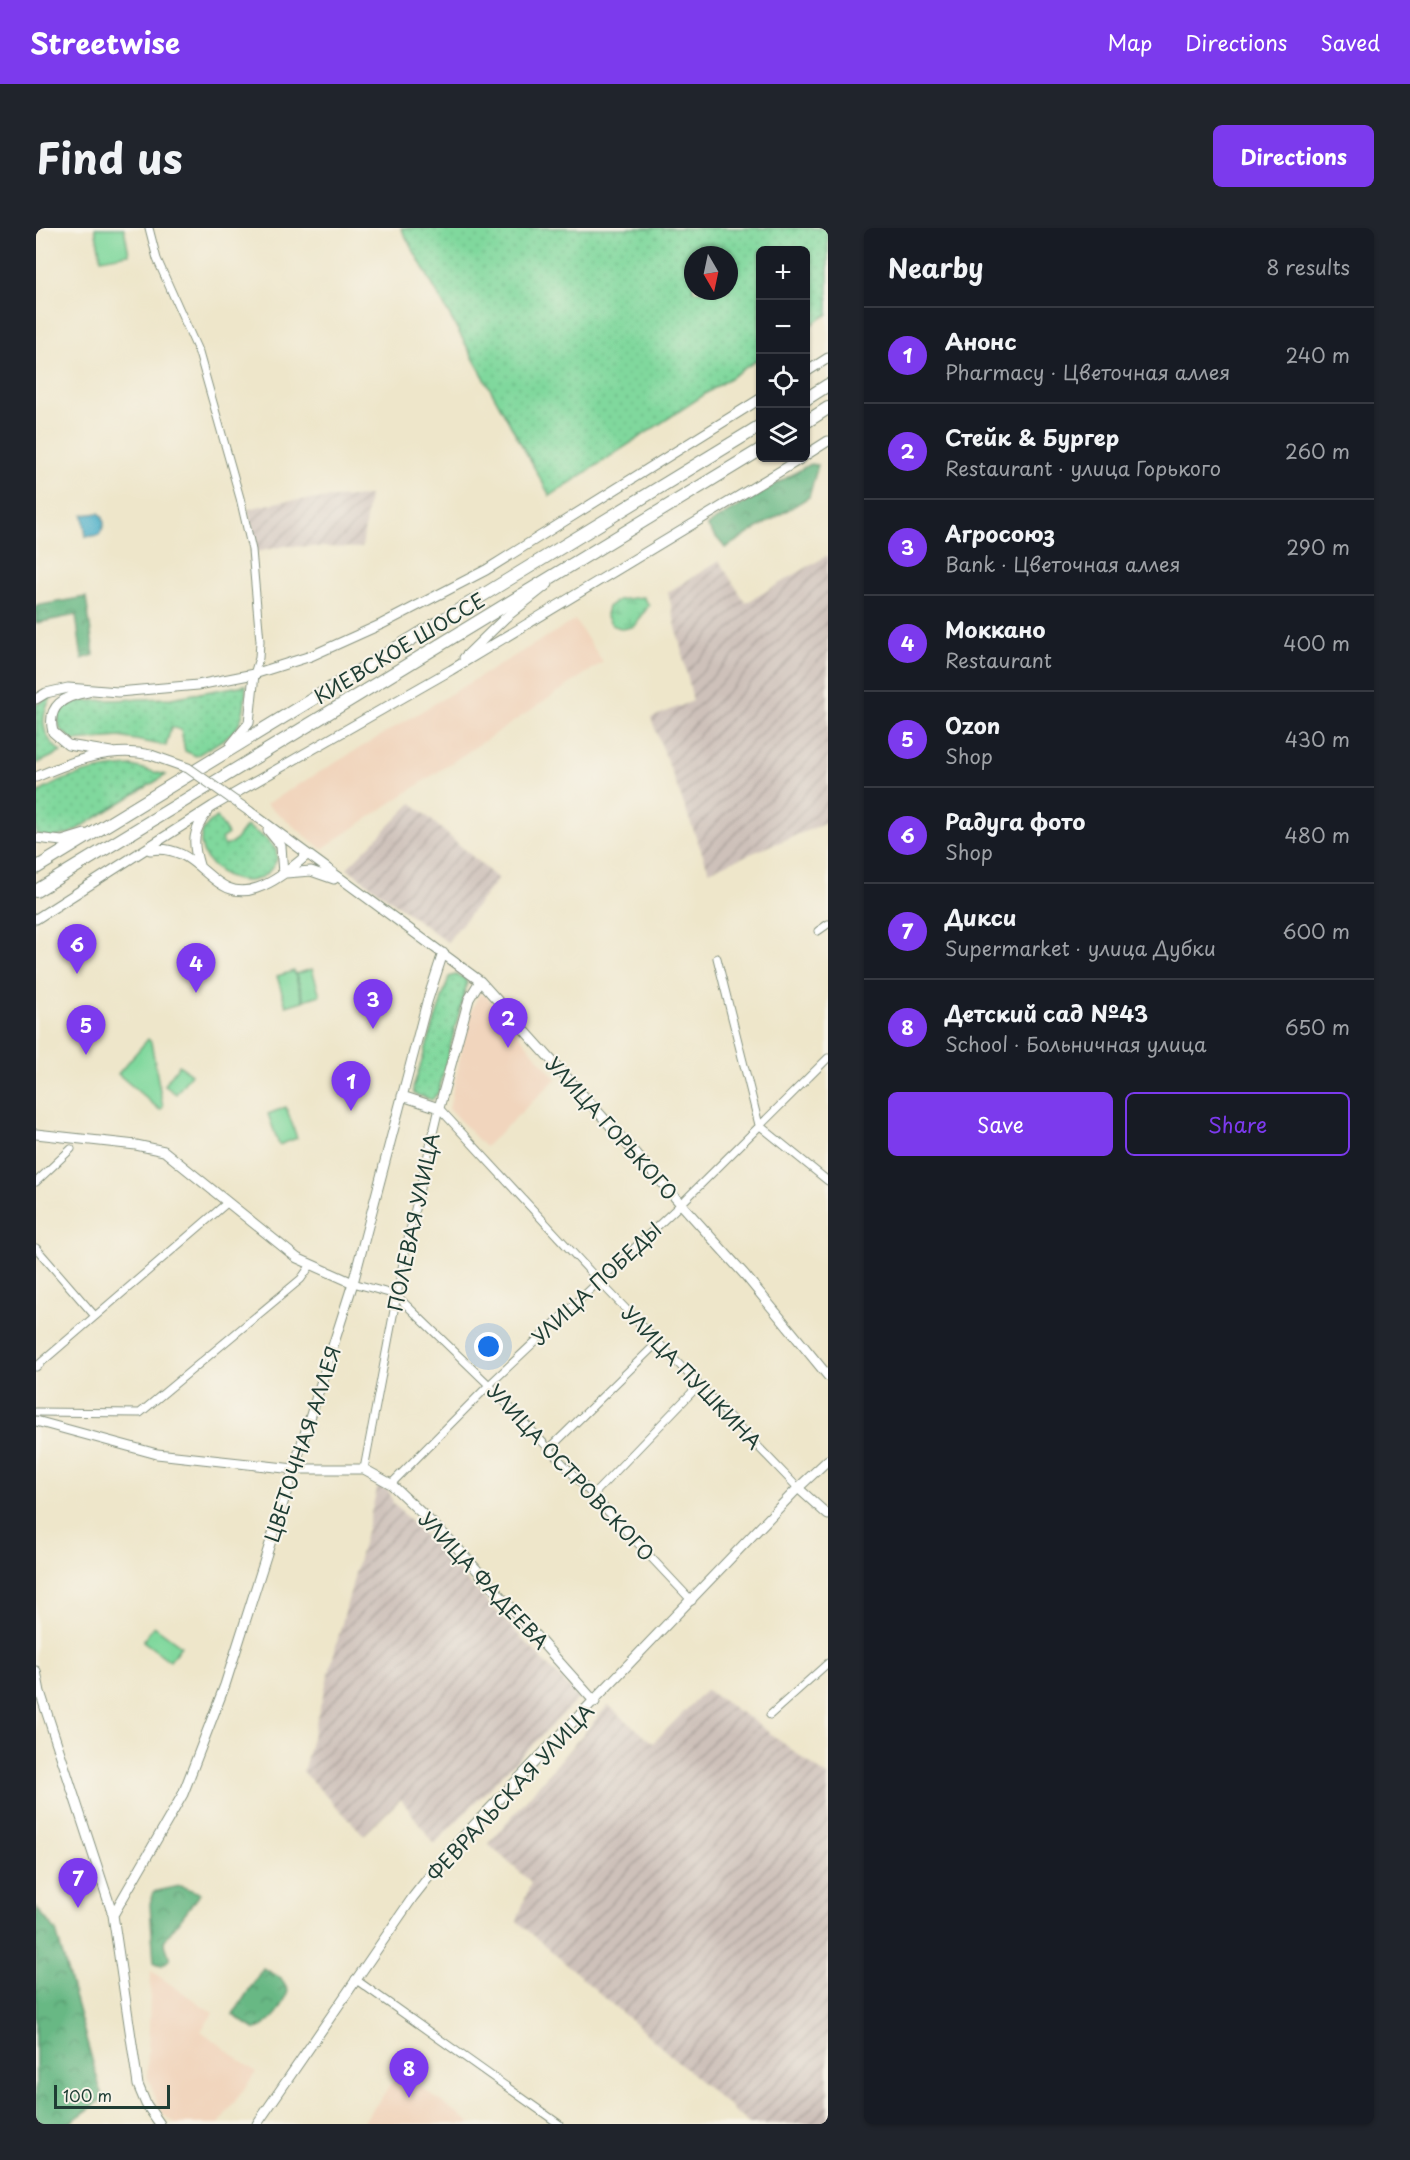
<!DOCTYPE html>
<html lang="en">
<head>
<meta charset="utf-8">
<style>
  body { margin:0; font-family:"Playpen Sans",sans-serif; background:#20242c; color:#f1f3f6 }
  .controls { position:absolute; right:18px; top:18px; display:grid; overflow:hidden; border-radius:9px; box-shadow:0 2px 4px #0004 }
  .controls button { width:54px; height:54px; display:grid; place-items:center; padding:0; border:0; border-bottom:2px solid #363941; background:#171b24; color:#f1f3f6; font:30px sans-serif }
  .compass { position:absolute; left:648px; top:18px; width:54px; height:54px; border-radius:50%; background:#171b24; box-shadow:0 2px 4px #0004; rotate:171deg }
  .scale { position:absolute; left:18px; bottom:15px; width:116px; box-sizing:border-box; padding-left:6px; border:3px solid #1f3d34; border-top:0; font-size:16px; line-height:21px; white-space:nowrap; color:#1f3d34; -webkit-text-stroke:4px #f7f3e8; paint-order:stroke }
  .you { position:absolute; left:453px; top:1119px; width:21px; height:21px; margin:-15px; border:4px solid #fff; border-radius:50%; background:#1a73e8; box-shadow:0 0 0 9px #1a73e833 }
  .badge { display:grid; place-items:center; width:39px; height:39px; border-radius:50%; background:#7c3aed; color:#fff; font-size:20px; font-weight:700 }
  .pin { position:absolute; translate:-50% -50px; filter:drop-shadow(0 2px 3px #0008) }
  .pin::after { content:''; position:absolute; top:32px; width:21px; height:18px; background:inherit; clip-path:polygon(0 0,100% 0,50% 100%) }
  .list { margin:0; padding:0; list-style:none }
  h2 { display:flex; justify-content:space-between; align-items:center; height:78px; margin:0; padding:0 24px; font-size:26px }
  h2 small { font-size:20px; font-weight:400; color:#9ea1a6 }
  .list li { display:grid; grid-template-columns:39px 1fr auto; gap:18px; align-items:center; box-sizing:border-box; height:96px; padding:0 24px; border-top:2px solid #363941 }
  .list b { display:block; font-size:22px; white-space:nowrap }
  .list p { margin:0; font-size:20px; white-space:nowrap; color:#9ea1a6 }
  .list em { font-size:20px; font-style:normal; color:#9ea1a6 }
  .actions { display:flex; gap:12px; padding:18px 24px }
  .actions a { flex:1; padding:14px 0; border:2px solid #7c3aed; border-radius:9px; text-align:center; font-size:21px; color:#7c3aed }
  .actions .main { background:#7c3aed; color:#fff }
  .icon { flex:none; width:33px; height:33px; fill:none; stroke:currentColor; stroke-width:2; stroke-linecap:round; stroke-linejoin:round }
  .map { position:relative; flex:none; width:792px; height:1896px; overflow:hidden; border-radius:9px }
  header { display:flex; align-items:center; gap:36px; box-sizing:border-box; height:84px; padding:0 30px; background:#7c3aed; color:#fff }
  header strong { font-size:28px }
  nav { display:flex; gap:33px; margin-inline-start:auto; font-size:21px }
  .intro { display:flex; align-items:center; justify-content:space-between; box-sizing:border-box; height:144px; padding:0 36px }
  h1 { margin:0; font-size:42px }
  .button { padding:15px 27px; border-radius:9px; background:#7c3aed; color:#fff; font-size:21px; font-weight:700 }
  main { display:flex; gap:36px; padding:0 36px }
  aside { flex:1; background:#171b24; border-radius:9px; box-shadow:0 2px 4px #0004 }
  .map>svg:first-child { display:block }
  .built { fill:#f1d5bd }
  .industrial { fill:url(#industrial-furrows) }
  .grass { fill:url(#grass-dots); stroke:#508a68; stroke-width:1.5; fill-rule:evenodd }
  .forest { fill:url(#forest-crowns); stroke:#447a5c; stroke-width:1.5 }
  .wetland { fill:url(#wetland-marsh); stroke:#508a68; stroke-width:1.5 }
  .park { fill:#80d89d; stroke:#508a68; stroke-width:1.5 }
  .water { fill:#49aec8; stroke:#34767e; stroke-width:1.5 }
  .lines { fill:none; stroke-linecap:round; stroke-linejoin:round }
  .street-casing { stroke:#86927f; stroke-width:9 }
  .secondary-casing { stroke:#86927f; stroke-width:11 }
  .highway-casing { stroke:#86927f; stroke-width:14 }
  .street { stroke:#fff; stroke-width:7 }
  .secondary { stroke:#fff; stroke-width:9 }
  .highway { stroke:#fff; stroke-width:12 }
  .secondary-bridge-casing { stroke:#86927f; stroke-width:11; stroke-linecap:butt }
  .secondary-bridge { stroke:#fff; stroke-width:9 }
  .labels { text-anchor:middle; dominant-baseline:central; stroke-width:4.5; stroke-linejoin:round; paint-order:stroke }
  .street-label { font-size:20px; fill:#1f3d34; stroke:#f7f3e8 }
</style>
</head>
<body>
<header>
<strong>Streetwise</strong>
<nav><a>Map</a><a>Directions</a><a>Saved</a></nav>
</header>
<div class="intro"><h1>Find us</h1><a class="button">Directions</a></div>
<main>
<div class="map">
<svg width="792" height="1896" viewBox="0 0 792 1896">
  <defs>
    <pattern id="industrial-furrows" width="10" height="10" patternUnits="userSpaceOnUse" patternTransform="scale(1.5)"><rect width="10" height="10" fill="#cec1ba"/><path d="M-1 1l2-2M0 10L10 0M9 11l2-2" fill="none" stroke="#a79e98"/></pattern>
    <pattern id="grass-dots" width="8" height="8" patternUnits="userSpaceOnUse" patternTransform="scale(1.5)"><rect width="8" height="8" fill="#80d89d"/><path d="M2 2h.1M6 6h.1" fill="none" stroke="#6eba88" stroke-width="1.8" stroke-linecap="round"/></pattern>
    <pattern id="forest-crowns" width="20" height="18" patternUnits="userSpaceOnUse" patternTransform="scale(1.5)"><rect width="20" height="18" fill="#68b884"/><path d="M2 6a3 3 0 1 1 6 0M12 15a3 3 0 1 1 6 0" fill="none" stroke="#55976d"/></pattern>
    <pattern id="wetland-marsh" width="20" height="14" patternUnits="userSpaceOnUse" patternTransform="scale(1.5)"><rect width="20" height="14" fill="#80d89d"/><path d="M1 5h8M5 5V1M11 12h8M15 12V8" fill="none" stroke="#6eba88"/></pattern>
  </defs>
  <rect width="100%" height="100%" fill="#f7f3e8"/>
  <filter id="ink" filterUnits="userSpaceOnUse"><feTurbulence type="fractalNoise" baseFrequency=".0167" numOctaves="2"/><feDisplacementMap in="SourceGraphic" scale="12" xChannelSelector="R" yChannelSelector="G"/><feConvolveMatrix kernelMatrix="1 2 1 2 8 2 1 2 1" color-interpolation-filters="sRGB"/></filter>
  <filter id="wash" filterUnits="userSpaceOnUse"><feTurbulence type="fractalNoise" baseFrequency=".008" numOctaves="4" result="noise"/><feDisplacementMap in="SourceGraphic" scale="24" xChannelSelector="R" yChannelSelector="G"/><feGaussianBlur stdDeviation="1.35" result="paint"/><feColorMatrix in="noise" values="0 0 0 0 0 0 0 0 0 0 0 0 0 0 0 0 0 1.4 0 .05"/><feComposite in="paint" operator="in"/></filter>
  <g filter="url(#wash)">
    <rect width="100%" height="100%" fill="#eee6ca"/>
    <path class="built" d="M 539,392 L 567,434 L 286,621 L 230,576 Z
      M 443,766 L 450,767 L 520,851 L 449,919 L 413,881 L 433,788 Z
      M 115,1743 L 177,1785 L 165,1803 L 220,1844 L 183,1896 L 140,1896 L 125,1884 L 111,1847 Z
      M 364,1844 L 436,1896 L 326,1896 Z"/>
    <path class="industrial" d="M 333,268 L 326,320 L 249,318 L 220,324 L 212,281 L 248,273 Z
      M 792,327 L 792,594 L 673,643 L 615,490 L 657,473 L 632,364 L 683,333 L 710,375 Z
      M 376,575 L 462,651 L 411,714 L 311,640 Z
      M 342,1258 L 353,1263 L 357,1275 L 543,1470 L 398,1616 L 365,1571 L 328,1607 L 267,1544 Z
      M 670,1462 L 719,1494 L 792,1549 L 792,1896 L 713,1896 L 481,1693 L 495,1654 L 452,1616 L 572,1477 L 617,1515 Z"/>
    <path class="grass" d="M 365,0 L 792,0 L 792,86 L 770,100 L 770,22 L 724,22 L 724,130 L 514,268 ZM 657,27 L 693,27 L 693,63 L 657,63 Z
      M 210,457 C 209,505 198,504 160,528 L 149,523 L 145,502 L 135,499 L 130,518 L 84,509 L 38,513 L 24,501 L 22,489 L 27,479 L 43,473 L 135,470 Z
      M 18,466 C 3,487 4,507 25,524 L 0,536 L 0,477 Z
      M 96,538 L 130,547 L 35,605 L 16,610 L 0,606 L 0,566 C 30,547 61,540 96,538 Z
      M 181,589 L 192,606 L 185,611 L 189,618 L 198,614 L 210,598 L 231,611 L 240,622 L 241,631 C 215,688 130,619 181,589 Z
      M 419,747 L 429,750 L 431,755 L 402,865 L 396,872 L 378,866 L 377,860 L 413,749 Z"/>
    <path class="forest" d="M 774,236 L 782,237 L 773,269 L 689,320 C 683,311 675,306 671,297 Z
      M 50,369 L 58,427 L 46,431 L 40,387 L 0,395 L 0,378 Z
      M 144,1658 L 164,1665 L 128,1713 L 134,1731 L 125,1738 L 118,1734 L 114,1676 L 117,1664 Z
      M 0,1679 L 20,1703 L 67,1871 L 32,1896 L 0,1896 Z
      M 227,1740 L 245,1750 L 252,1763 C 246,1782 238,1792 220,1802 L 197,1787 Z"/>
    <path class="wetland" d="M 607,369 L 613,377 L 599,398 L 587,401 L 576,397 L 570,387 L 572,379 L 582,372 Z"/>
    <path class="park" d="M 59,0 L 88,0 L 93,26 L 65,31 Z
      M 276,741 L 284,767 L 268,772 L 260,746 Z
      M 258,743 L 267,773 L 250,778 L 241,748 Z
      M 112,811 L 115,814 L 127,879 L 124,882 L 82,846 Z
      M 143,837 L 155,846 L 140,866 L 128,857 Z
      M 250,879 L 261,910 L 243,917 L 232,886 Z
      M 118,1398 L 145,1418 L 134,1433 L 107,1413 Z"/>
    <path class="water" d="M 63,285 L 67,289 L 68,297 L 63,307 L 50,309 L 47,287 Z"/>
  </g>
  <g filter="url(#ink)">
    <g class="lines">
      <g class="street-casing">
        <path id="street" d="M 113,0 L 121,31 L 163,125 L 204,270 L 216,322 L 224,413 L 223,430 L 218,446
          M 782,703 L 792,696
          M 681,730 L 723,897 L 792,953
          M 0,954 L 35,921
          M 0,1020 L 59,1088
          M 317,1055 L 360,1067 L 453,1157 L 656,1373
          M 0,1139 L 192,974
          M 0,1184 L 104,1185 L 265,1051 L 274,1038
          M 513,1221 L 622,1114
          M 328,1241 L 370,1019 L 403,880 L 562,1052 L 762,1260
          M 355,1256 L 453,1157 L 645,976 L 792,830
          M 557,1267 L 663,1157
          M 734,1487 L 792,1435
          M 319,1751 L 523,1896"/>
      </g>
      <g class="secondary-casing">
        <path id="secondary" d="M 770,144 L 792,130
          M 770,227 L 792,213
          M 428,430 L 469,390 L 512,356
          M 52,464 C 29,468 10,477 17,504 L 32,517 L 75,524
          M 0,471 L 10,465 L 32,460 L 82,464 L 162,457 L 218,446 L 275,428 L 346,396 L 450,342 L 724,171
          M 195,517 L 213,495 L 218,446
          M 0,549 C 37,533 74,518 115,527
          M 213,583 L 444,753 L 709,1047 L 792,1148
          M 232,602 L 245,618 L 247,646
          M 0,610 L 26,613 L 49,606
          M 114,622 C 165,613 175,677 221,660 C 240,654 256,639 271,627
          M 163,637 C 156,614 157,603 171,584
          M 250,645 L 275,643 L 298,651
          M 0,691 L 177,578 L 415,442 L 766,230
          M 366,868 L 403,880 L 433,771 L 444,753
          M 0,906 L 100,917 L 128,923 L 261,1030 L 317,1055
          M 0,1193 L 121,1226 L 258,1241 L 328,1241 L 355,1256 L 416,1314 L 559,1474
          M 762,1260 L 792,1287
          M 0,1443 L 4,1464 L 77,1687 L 102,1857 L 110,1876 L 124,1896
          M 77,1687 L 147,1566 L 189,1457 L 317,1055 L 391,774 L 407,725
          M 221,1896 L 377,1669 L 414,1622 L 762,1260 L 792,1232"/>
      </g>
      <g class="highway-casing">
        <path id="highway" d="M 770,171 L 792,157
          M 770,194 L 792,180
          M 0,640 L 724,198
          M 0,663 L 724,222"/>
      </g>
      <use href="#street" class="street"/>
      <use href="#secondary" class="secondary"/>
      <use href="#highway" class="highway"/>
      <g class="secondary-bridge-casing">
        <path id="secondary-bridge" d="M 115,527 L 152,540 L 213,583"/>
      </g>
      <use href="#secondary-bridge" class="secondary-bridge"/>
    </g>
  </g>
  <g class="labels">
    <g class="street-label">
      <text transform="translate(363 420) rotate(-31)">КИЕВСКОЕ ШОССЕ</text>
      <text transform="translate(576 900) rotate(48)">УЛИЦА ГОРЬКОГО</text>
      <text transform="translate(377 994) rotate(-78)">ПОЛЕВАЯ УЛИЦА</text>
      <text transform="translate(560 1055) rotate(-43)">УЛИЦА ПОБЕДЫ</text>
      <text transform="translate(656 1149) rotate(46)">УЛИЦА ПУШКИНА</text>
      <text transform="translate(266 1216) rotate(-72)">ЦВЕТОЧНАЯ АЛЛЕЯ</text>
      <text transform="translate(535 1244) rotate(47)">УЛИЦА ОСТРОВСКОГО</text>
      <text transform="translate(448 1352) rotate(47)">УЛИЦА ФАДЕЕВА</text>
      <text transform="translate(474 1564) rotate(-47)">ФЕВРАЛЬСКАЯ УЛИЦА</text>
    </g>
  </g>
</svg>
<div class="controls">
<button>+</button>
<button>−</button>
<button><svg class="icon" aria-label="locate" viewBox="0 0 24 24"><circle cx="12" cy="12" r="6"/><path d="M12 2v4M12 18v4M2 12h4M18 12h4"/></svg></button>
<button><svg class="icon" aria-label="layers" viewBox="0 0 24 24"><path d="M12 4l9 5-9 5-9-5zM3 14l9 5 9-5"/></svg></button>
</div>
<svg class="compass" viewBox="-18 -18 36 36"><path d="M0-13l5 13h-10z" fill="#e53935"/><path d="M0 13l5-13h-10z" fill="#9ea1a6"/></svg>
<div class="scale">100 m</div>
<div class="you"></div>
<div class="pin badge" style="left:315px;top:883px">1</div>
<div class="pin badge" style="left:472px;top:820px">2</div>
<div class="pin badge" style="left:337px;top:801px">3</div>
<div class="pin badge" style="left:160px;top:765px">4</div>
<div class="pin badge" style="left:50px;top:827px">5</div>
<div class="pin badge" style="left:41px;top:746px">6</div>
<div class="pin badge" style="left:42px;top:1680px">7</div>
<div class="pin badge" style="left:373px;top:1870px">8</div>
</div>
<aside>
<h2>Nearby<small>8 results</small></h2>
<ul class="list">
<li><span class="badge">1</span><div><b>Анонс</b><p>Pharmacy · Цветочная аллея</p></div><em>240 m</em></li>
<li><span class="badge">2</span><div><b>Стейк &amp; Бургер</b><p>Restaurant · улица Горького</p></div><em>260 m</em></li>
<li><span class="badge">3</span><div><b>Агросоюз</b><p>Bank · Цветочная аллея</p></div><em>290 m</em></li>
<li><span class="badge">4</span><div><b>Моккано</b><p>Restaurant</p></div><em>400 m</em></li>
<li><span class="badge">5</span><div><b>Ozon</b><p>Shop</p></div><em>430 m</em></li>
<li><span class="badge">6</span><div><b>Радуга фото</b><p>Shop</p></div><em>480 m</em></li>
<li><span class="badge">7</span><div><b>Дикси</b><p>Supermarket · улица Дубки</p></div><em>600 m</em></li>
<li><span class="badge">8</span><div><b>Детский сад №43</b><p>School · Больничная улица</p></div><em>650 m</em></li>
</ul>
<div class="actions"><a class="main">Save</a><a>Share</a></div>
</aside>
</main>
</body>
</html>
